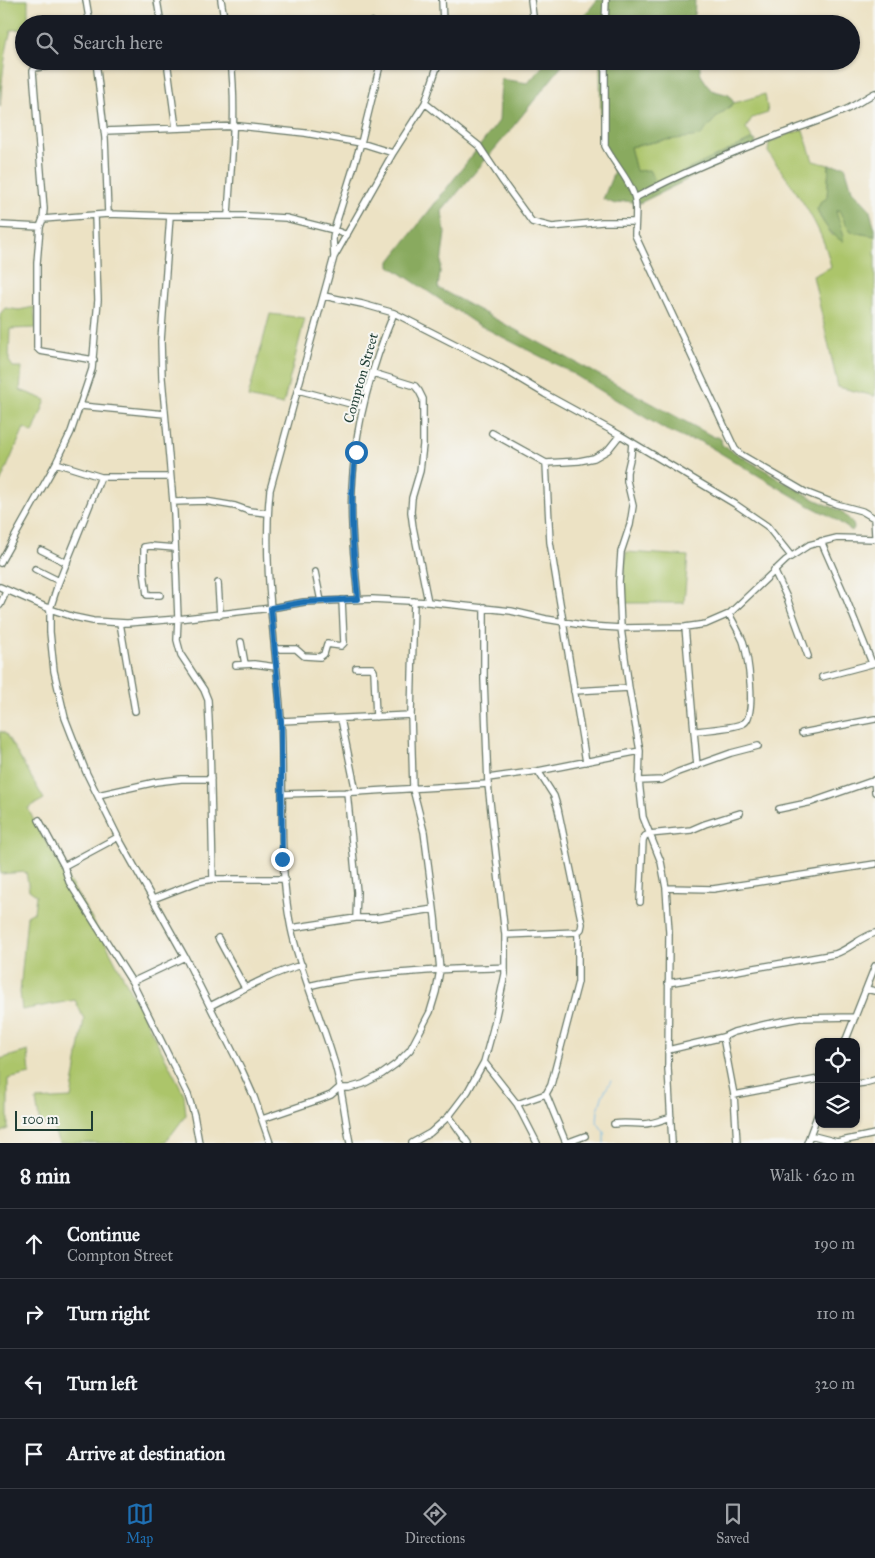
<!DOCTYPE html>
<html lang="en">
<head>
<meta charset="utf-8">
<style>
  body { margin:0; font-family:"IM FELL Great Primer",serif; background:#20242c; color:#f1f3f6 }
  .controls { position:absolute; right:15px; bottom:15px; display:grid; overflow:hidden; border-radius:10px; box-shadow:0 1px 4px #0004 }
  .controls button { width:45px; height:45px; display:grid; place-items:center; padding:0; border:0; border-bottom:1px solid #363941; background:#171b24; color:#f1f3f6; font:25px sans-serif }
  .scale { position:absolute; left:15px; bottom:12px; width:78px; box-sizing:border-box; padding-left:5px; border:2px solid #1f3d34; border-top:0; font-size:14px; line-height:18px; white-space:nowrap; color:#1f3d34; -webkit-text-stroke:4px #f6f6f2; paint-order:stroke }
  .stop { position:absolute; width:15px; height:15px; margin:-11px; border:4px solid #1f6fb2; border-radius:50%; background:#fff }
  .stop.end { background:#1f6fb2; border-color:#fff; box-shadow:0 1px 5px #0008 }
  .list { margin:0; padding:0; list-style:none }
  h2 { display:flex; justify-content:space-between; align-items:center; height:65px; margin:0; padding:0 20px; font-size:21px }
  h2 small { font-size:16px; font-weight:400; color:#9ea1a6 }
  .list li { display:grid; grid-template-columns:32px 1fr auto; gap:15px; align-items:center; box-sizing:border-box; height:70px; padding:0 20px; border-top:1px solid #363941 }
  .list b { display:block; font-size:19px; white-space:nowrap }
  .list p { margin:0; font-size:16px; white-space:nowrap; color:#9ea1a6 }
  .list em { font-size:16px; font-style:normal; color:#9ea1a6 }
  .icon { flex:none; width:28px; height:28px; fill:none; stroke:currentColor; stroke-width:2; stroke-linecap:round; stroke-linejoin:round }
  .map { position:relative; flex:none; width:875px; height:1143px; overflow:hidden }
  .search { position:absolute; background:#171b24; box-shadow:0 1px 4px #0004; left:15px; right:15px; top:15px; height:55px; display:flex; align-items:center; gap:12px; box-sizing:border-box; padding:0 18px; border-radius:28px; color:#9ea1a6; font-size:19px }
  .sheet { height:345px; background:#171b24 }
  nav { display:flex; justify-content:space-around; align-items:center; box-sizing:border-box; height:70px; border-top:1px solid #363941; background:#171b24; font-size:14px; color:#9ea1a6 }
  nav a { display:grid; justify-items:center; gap:2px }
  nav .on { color:#1f6fb2 }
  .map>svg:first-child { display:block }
  .green { fill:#acc56b; stroke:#668150 }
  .forest { fill:#89aa5f; stroke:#54744a }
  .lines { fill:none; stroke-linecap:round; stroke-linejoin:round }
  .stream { stroke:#75bbec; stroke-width:1 }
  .minor-casing { stroke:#677766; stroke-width:8 }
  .minor { stroke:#fff; stroke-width:5.5 }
  .route { stroke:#1f6fb2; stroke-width:6 }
  .labels { text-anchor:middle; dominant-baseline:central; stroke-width:4; stroke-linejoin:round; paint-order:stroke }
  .street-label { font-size:14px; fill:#1f3d34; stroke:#f6f6f2 }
</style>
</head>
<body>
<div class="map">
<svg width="875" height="1143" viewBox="0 0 875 1143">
  <rect width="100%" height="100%" fill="#f6f6f2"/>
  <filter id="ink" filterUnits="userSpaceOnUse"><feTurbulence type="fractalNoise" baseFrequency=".02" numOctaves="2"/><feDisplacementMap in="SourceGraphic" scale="10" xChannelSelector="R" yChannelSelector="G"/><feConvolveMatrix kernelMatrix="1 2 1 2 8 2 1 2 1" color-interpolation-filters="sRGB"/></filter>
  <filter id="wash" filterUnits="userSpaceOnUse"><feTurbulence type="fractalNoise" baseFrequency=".0096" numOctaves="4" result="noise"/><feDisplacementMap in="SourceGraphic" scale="20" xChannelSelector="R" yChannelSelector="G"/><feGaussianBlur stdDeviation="1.12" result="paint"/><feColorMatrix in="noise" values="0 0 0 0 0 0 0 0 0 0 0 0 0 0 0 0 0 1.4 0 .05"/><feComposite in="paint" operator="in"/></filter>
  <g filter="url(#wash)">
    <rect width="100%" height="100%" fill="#ece2c4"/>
    <path class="green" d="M 0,0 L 28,0 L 28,24 L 24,24 L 24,29 L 11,30 C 4,57 2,79 0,107 Z
      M 765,94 L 768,113 L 752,118 L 746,128 L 753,139 L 657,185 L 636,172 L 630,147 L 659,141 L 716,118 L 734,103 Z
      M 803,130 L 813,161 L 829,165 L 827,198 L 821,202 L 817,209 L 820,217 L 832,235 L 844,236 L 838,223 L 836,211 L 840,210 L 845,223 L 851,232 L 875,236 L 875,396 L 838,387 L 813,276 L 831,267 C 822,223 793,188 768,152 L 769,143 L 788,134 Z
      M 34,307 L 36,328 L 10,329 L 9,361 L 13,367 L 22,367 L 20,390 L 46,400 L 33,433 L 24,428 L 0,483 L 0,314 L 5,308 L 19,310 Z
      M 270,314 L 305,318 L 283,405 L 248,397 Z
      M 626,552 L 688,556 L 684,603 L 621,603 Z
      M 0,731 L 6,734 L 44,799 L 28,808 L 36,825 L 103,938 L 184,1094 L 186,1115 L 165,1143 L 59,1143 L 51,1123 L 40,1125 L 36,1100 L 71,1098 L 84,1019 L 75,1000 L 22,1010 L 20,992 L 27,916 L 34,912 L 36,895 L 29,890 L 26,872 L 0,874 Z
      M 28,1051 L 30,1074 L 8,1079 L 8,1129 L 0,1133 L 0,1059 Z"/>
    <path class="forest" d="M 597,0 L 695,0 L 694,24 L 600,24 L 599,20 L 596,24 L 578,24 Z
      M 547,61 L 566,61 L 499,144 L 442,211 L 445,233 L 438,288 L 714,437 L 718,437 L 721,439 L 722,445 L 814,499 L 841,511 L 853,523 L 854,528 L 852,531 L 830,516 L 808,505 L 700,441 L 686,439 L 666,430 L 565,369 L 475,323 L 390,266 L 390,261 L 499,121 L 501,79 L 528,83 Z
      M 600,61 L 699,61 L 701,75 L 711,90 L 729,95 L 734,103 L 716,118 L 700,136 L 659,141 L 630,147 L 636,171 L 649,170 L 657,184 L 753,139 L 756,141 L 755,146 L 640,203 L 625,201 L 615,204 L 603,199 L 614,172 L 601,140 Z
      M 829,165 L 845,166 L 852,190 L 869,208 L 875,229 L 875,236 L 851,232 L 845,223 L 839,210 L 836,211 C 838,221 845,232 843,242 C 831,234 822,223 817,209 L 821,202 L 827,198 Z"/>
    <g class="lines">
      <path class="stream" d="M 0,1110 L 0,1120
        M 604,1143 L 604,1132 L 597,1122 L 598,1110 L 603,1094 L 611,1081"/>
    </g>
  </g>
  <g filter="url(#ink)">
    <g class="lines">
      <g class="minor-casing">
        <path id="minor" d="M 86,0 L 90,24
          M 157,0 L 161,24
          M 221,0 L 225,24
          M 442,0 L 443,24
          M 531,0 L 534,24
          M 372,22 L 373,24
          M 605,24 L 606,0
          M 96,61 L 105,138 L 108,214
          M 167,61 L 176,128
          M 605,61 L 605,146 C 613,162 632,183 635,199 C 637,210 635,224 635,235 L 735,449 L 740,454 L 805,492 L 836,504 L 862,511 L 874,518 L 875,535
          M 425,103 L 479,146 L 503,182 L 532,222 L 552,227 L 602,222 L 635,222
          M 105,131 L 239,126 L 305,133 L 361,143 L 393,153
          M 635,198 C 680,173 729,154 778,135 C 800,127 823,120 845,110 C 856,105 865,98 875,93
          M 228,215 C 231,164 237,113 231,61
          M 170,216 L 161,341 L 162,378 L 174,513 L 178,619 L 177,640 L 181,655 L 204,690 L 208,700 L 210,743 L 213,879
          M 43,219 L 108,214 L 170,216 L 248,216 L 286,218 L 334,230 L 347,235
          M 0,225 L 40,227
          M 334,257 L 333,239 L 334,230 L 361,143 L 381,61
          M 324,296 L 362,304 L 394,313 L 498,366 L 545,394 L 620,435 L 735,504 L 767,526 L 791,556
          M 94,360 L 40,351 L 37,348 L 37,263 L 40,227 L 43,219 L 44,209 L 33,71 L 35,68 L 41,67 L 94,61
          M 373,373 L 415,386 L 419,391 L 423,399 L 423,445 L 420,471 L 412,498 L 411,512 L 413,527 L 428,602
          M 298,390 L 362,407
          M 81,406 L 165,414
          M 492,433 L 546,463 L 579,461 L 594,458 L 608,450 L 620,435
          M 632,442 L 631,455 L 627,472 L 627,481 L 633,506 L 630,525 L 621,552 L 619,582 L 621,628 L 629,688 L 640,751 L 639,781 L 643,817 L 661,862 L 666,888 L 669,932 L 668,1068 L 672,1143
          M 56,463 L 101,477 L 170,477
          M 546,463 L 550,542 L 586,762
          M 101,477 L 58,584 L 50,609 L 50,632 L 54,671 L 65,718 L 86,772 L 118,837 L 185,957 L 241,1068 L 254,1097 L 270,1143
          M 173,502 L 205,501 L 235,506 L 249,511 L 267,513
          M 821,541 L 843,591 L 872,663
          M 41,550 L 67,563
          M 0,563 L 56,463 L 71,432 L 92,369 L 98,300 L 95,216
          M 35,569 L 59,581
          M 774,570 L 787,598 L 808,656
          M 315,572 L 321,601
          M 218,583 L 220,615
          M 0,587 L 50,609 L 74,617 L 93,621 L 109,622 L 127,623 L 178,619 L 271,608 L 304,602 L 372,599 L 428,602 L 511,611 L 546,619 L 588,626 L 621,628 L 685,627 L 706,624 L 729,614 L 786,560 L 809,545 L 837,538 L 875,539
          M 160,595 L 147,595 L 144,572 L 144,547 L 150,546 L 175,548
          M 358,599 C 354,557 349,515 353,473 C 357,419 373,363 394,313
          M 0,605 L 7,590
          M 120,623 L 135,711
          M 685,627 L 697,766
          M 241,642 L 245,664
          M 275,649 L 296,649 L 304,656 L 320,657 L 324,654 L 327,644 L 341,646 L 344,643 L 342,600
          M 236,665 L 254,664 L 276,667
          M 356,668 L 372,668 L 374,671 L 376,717
          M 822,677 L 875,663
          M 574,691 L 629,688
          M 341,719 L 356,792
          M 281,721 L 411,715
          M 695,731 C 706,730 735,728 744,723 C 757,715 748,655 743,641 C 739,632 734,623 729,614
          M 802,733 L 875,719
          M 488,778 L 538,771 L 640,751
          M 874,780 L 875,792
          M 639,781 L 662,780 L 678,772 L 731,753 L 758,746
          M 347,792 L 357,892 L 356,918
          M 282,794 L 356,792 L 488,784
          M 98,795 L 156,782 L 181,779 L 211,779
          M 779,809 L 812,802 L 875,780
          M 39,820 L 64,866 L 69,882 L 132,982 L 188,1095 L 194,1115 L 199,1143
          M 64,866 L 118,837
          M 666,888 L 713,889 L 875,864
          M 153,899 L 197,882 L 213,879 L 285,879
          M 640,902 L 643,840 L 645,836 L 649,834 L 691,830 L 705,824 L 740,813
          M 291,928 L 356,918 L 375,918 L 434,909
          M 505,935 L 578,932
          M 218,938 L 245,988
          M 132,982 L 185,957
          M 668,983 L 835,954 C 850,949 860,937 875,933
          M 308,986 C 350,976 396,973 439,970 C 461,968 483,969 505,967
          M 866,989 L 875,991
          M 210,1006 C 240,991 269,974 302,965
          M 723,1037 L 734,1095 L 737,1143
          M 845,1042 L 875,966
          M 668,1050 L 723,1037 L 734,1032 L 767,1024 L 800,1018 L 855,1017
          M 484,1062 L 517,1104 L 537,1143
          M 856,1084 L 864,1083 L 875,1080
          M 546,1094 L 566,1143
          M 734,1095 L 819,1079
          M 517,1104 L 546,1094 L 551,1085 L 578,982 L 578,932 L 581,929 L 582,924 L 558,809 L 554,796 L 538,771
          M 449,1116 L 468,1143
          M 262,1119 L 321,1099 L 331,1095 L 339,1088 L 349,1088 L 363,1084 L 382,1074 L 396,1064 L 410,1050 L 430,1012 L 436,992 L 440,970 L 435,917 L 424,832 L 413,789 L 411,715 L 414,601
          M 614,1124 C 624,1122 633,1124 643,1124 C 652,1124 662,1120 671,1117
          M 810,1135 L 837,1142 L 875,1134
          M 350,1143 C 344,1115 342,1084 333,1058 C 320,1014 300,972 291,928 C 277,859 285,790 281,720 C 276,644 262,566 270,490 L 334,257 L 393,153 L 425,103 L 439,61
          M 412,1143 L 430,1133 L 449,1116 L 468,1091 L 484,1062 L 493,1029 L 505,974 L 505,935 L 488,784 L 484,679 L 484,607
          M 566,1143 L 585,1136
          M 807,1143 L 819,1111"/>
      </g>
      <use href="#minor" class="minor"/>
    </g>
  </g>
  <g class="lines" filter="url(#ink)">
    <path class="route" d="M 282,859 L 281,721 L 271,608 L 304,602 L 358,599 C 353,551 348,500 356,452"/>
  </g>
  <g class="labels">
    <g class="street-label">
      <text transform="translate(361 378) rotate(-74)">Compton Street</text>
    </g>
  </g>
</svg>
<div class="controls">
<button><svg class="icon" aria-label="locate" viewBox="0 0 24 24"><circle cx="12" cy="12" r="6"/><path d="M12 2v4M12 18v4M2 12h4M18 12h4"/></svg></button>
<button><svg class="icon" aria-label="layers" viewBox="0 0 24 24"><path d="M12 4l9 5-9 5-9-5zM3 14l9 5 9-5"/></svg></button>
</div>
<div class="scale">100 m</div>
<div class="stop" style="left:356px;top:452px"></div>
<div class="stop end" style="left:282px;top:859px"></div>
<div class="search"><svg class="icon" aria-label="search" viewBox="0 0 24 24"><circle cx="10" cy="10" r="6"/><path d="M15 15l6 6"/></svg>Search here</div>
</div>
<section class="sheet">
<h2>8 min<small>Walk · 620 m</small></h2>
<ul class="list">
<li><svg class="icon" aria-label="ahead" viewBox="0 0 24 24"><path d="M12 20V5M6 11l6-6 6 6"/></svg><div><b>Continue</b><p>Compton Street</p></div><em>190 m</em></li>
<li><svg class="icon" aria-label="right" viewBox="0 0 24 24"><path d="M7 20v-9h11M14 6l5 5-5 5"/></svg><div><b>Turn right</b></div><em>110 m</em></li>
<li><svg class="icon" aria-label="left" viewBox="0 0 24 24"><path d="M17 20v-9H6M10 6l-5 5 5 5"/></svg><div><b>Turn left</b></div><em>320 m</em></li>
<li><svg class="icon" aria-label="arrive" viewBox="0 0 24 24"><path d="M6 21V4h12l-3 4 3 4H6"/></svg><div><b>Arrive at destination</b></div></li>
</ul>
</section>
<nav>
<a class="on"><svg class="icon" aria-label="map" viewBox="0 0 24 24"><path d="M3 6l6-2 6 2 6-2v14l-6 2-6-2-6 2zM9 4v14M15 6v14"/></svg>Map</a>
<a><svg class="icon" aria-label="directions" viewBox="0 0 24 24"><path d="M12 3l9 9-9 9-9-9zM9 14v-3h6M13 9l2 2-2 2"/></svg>Directions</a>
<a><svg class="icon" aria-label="saved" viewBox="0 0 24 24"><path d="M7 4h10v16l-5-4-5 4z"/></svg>Saved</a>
</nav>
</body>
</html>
